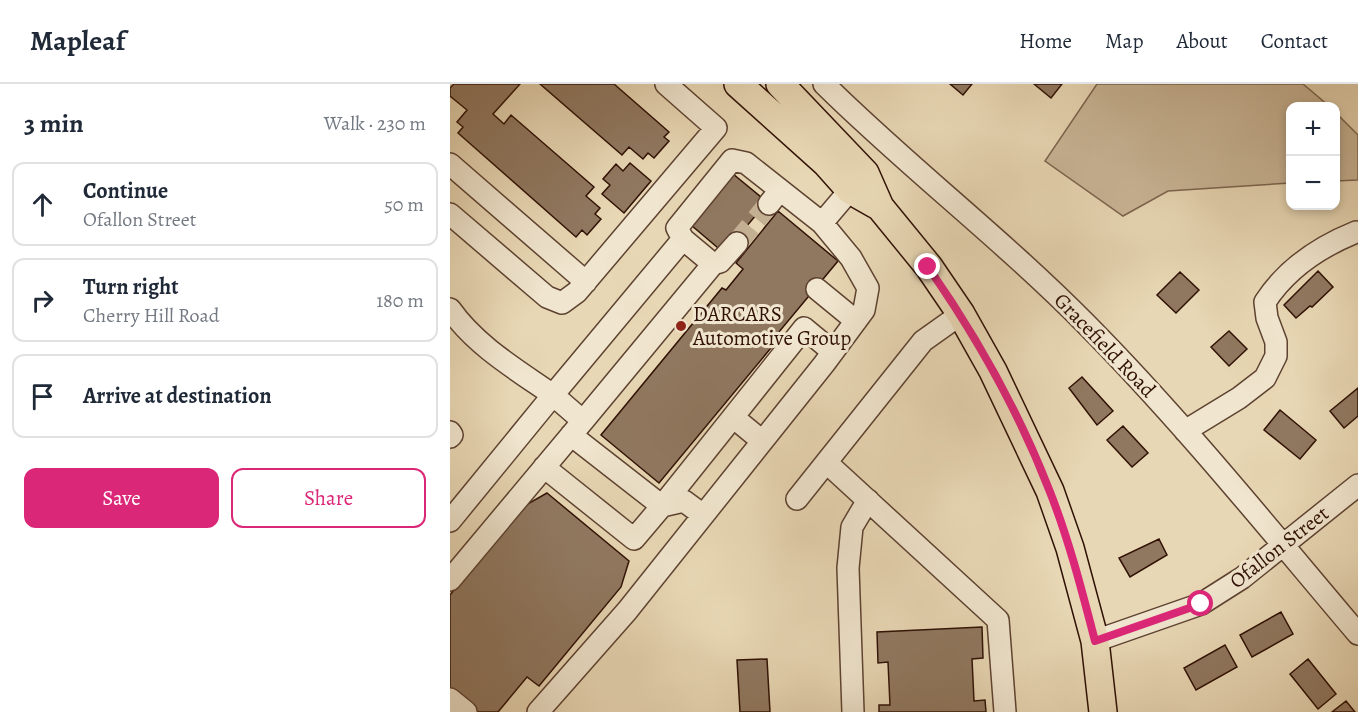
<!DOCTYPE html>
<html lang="en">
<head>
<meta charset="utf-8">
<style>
  body { margin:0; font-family:Alegreya,serif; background:#f2f2f3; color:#1f2937 }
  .controls { position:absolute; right:18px; top:18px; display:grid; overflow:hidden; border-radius:12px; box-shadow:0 3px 9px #0003 }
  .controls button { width:54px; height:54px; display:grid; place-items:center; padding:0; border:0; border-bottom:2px solid #e0e1e3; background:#fff; color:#1f2937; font:30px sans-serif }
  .stop { position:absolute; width:18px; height:18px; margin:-14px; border:4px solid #db2777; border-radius:50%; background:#fff }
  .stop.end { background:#db2777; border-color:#fff; box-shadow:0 2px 6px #0008 }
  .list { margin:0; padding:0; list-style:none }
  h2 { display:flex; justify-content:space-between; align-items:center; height:78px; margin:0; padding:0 24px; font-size:26px }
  h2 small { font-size:20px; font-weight:400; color:#747a83 }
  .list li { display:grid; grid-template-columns:39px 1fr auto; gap:18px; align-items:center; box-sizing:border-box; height:84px; margin:0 12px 12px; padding:0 12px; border:2px solid #e0e1e3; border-radius:12px }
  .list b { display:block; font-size:22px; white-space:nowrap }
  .list p { margin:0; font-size:20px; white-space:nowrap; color:#747a83 }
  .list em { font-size:20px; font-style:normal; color:#747a83 }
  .actions { display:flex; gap:12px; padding:18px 24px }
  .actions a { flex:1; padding:14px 0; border:2px solid #db2777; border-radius:12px; text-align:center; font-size:21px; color:#db2777 }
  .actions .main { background:#db2777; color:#fff }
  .icon { flex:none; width:33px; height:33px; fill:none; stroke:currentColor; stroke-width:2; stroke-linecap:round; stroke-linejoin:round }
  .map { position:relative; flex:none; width:908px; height:628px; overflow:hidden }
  header { display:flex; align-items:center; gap:36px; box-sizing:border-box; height:84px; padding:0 30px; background:#fff; border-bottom:2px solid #e0e1e3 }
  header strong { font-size:28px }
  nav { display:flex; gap:33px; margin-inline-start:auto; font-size:21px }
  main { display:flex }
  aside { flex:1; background:#fff }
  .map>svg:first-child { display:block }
  .green { fill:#c9b596; stroke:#7c634e; stroke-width:1.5 }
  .building { fill:#907860; stroke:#301105; stroke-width:1.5 }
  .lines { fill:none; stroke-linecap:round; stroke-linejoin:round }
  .minor-tunnel { stroke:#c3af91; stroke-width:21; stroke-dasharray:21 10; stroke-linecap:butt }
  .minor-casing { stroke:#5e4231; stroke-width:24 }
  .major-casing { stroke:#301105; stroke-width:30 }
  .minor { stroke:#f0e5ce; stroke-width:21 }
  .major { stroke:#e8d7b4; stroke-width:27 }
  .route { stroke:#db2777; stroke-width:8 }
  .poi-dot { fill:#8f2418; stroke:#f0e5ce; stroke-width:2 }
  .labels { text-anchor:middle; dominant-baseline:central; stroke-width:6; stroke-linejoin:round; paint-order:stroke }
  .poi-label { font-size:21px; fill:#301105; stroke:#f0e5ce; text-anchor:start }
  .street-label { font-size:21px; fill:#301105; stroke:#f0e5ce }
</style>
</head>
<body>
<header>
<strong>Mapleaf</strong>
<nav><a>Home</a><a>Map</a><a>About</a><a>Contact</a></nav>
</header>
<main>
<aside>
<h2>3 min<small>Walk · 230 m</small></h2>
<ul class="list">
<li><svg class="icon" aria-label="ahead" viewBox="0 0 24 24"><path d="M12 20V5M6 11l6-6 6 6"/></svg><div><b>Continue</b><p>Ofallon Street</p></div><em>50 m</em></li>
<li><svg class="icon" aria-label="right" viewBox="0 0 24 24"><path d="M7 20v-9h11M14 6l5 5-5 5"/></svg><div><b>Turn right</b><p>Cherry Hill Road</p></div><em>180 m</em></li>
<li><svg class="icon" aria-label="arrive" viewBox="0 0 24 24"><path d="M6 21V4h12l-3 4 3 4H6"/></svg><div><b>Arrive at destination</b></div></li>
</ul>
<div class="actions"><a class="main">Save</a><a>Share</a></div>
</aside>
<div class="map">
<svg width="908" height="628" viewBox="0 0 908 628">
  <rect width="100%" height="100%" fill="#e8d7b4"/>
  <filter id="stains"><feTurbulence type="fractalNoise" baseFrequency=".00333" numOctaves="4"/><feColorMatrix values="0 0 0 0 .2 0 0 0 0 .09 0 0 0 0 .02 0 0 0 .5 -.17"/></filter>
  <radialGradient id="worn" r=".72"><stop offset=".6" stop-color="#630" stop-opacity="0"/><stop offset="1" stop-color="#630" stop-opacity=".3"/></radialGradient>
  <path class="green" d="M 647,0 L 853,0 L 879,22 L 840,22 L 840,99 L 718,107 L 673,132 L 595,77 Z
    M 886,29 L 908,51 L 908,96 L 886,97 Z"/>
  <path class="building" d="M 4,0 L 70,0 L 43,30 L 54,40 L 61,31 L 144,103 L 136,112 L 150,124 L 145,130 L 151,135 L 137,151 L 132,146 L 126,153 L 8,49 L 13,43 L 7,38 L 17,26 L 0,12 L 0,4 Z
    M 90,0 L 164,0 L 219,48 L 214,53 L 219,57 L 204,74 L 198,69 L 193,75 L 179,63 L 172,71 Z
    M 500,0 L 522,0 L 513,11 Z
    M 584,0 L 612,0 L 601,14 Z
    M 180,79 L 201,97 L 174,129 L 152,110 L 160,101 L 153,95 L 166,80 L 173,87 Z
    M 277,85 L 317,118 L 274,169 L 235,136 Z
    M 328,127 L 388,177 L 328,249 L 330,253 L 209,399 L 151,351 L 272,204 L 276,206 L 293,185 L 286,179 Z
    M 868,187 L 883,203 L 862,223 L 860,222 L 846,234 L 834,221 Z
    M 730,188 L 749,206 L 726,229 L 707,211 Z
    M 779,247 L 797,265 L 779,282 L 761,263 Z
    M 632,293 L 663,327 L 647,341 L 619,304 Z
    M 908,304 L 908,332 L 894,344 L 880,327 Z
    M 830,326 L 866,356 L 850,375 L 814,346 Z
    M 673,342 L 698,369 L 682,383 L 657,356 Z
    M 97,409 L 179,477 L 171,503 L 89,602 L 77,593 L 48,628 L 23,628 L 0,609 L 0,511 L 74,422 Z
    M 709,455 L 717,471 L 680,493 L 669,474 Z
    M 831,528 L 843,550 L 802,573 L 790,551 Z
    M 532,543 L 533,574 L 522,575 L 524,617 L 535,616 L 536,628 L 429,628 L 429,621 L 440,621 L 438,578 L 428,579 L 427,548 Z
    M 775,561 L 787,583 L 746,606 L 734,584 Z
    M 317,575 L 320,628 L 290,628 L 287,576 Z
    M 858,575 L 886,610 L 868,625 L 840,590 Z
    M 896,617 L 905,628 L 882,628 Z"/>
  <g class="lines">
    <path class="minor-tunnel" d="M 287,159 L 319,120"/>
    <g class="minor-casing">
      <path id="minor" d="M 374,0 C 458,83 552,155 635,239 C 732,337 819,445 908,550
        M 0,80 L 136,198
        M 319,120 L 330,106
        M 0,130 L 97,213 L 112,219 L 127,208 L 266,44 L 216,0
        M 263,180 L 270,178 L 287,159
        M 367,205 L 406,237
        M 0,225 C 26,262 67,286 103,311 L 233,155 L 227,144 L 282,76 L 296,79 L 372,139
        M 283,333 L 312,357
        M 133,337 L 263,180 L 233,155
        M 735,347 L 789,314 L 815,294 L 826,272 L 826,258 L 817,234 L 815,218 C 837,184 869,163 906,148
        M 0,348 L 2,351 L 0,353
        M 121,351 L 212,422 L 354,244 L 383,268
        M 377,379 L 548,536 L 555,628
        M 94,383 L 184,455 L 212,422 L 234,417 L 253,431
        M 347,415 L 473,257 L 511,230
        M 0,437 L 103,311 L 133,337 L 0,496
        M 645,557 L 751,520 L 792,494 L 908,401
        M 0,615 L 16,628
        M 88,628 L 177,527 L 374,280 L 414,226 L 418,204 L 401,174 L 372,139 L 400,106
        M 403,628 L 398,484 L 402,443 L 418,416"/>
    </g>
    <g class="major-casing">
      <path id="major" d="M 288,0 L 376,79 L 400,106 L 430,123
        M 330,0 L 415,89 L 430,123 L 479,183 L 511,230 L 543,287 L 600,407 L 620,464 L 645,557 L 653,628"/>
    </g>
    <use href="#minor" class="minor"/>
    <use href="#major" class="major"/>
  </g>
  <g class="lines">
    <path class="route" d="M 478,183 C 527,253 569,328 600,408 C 619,456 632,507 645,557 L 751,520"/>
  </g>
  <circle class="poi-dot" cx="231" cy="242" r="6"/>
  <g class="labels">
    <g class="poi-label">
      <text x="243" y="230">DARCARS<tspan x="243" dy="24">Automotive Group</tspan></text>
    </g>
    <g class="street-label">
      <text transform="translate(655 261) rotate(46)">Gracefield Road</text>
      <text transform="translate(829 463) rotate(-38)">Ofallon Street</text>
    </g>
  </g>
  <rect width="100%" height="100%" filter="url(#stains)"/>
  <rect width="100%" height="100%" fill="url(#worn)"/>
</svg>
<div class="controls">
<button>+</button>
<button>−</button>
</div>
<div class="stop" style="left:751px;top:520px"></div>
<div class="stop end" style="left:478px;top:183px"></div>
</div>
</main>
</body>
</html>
